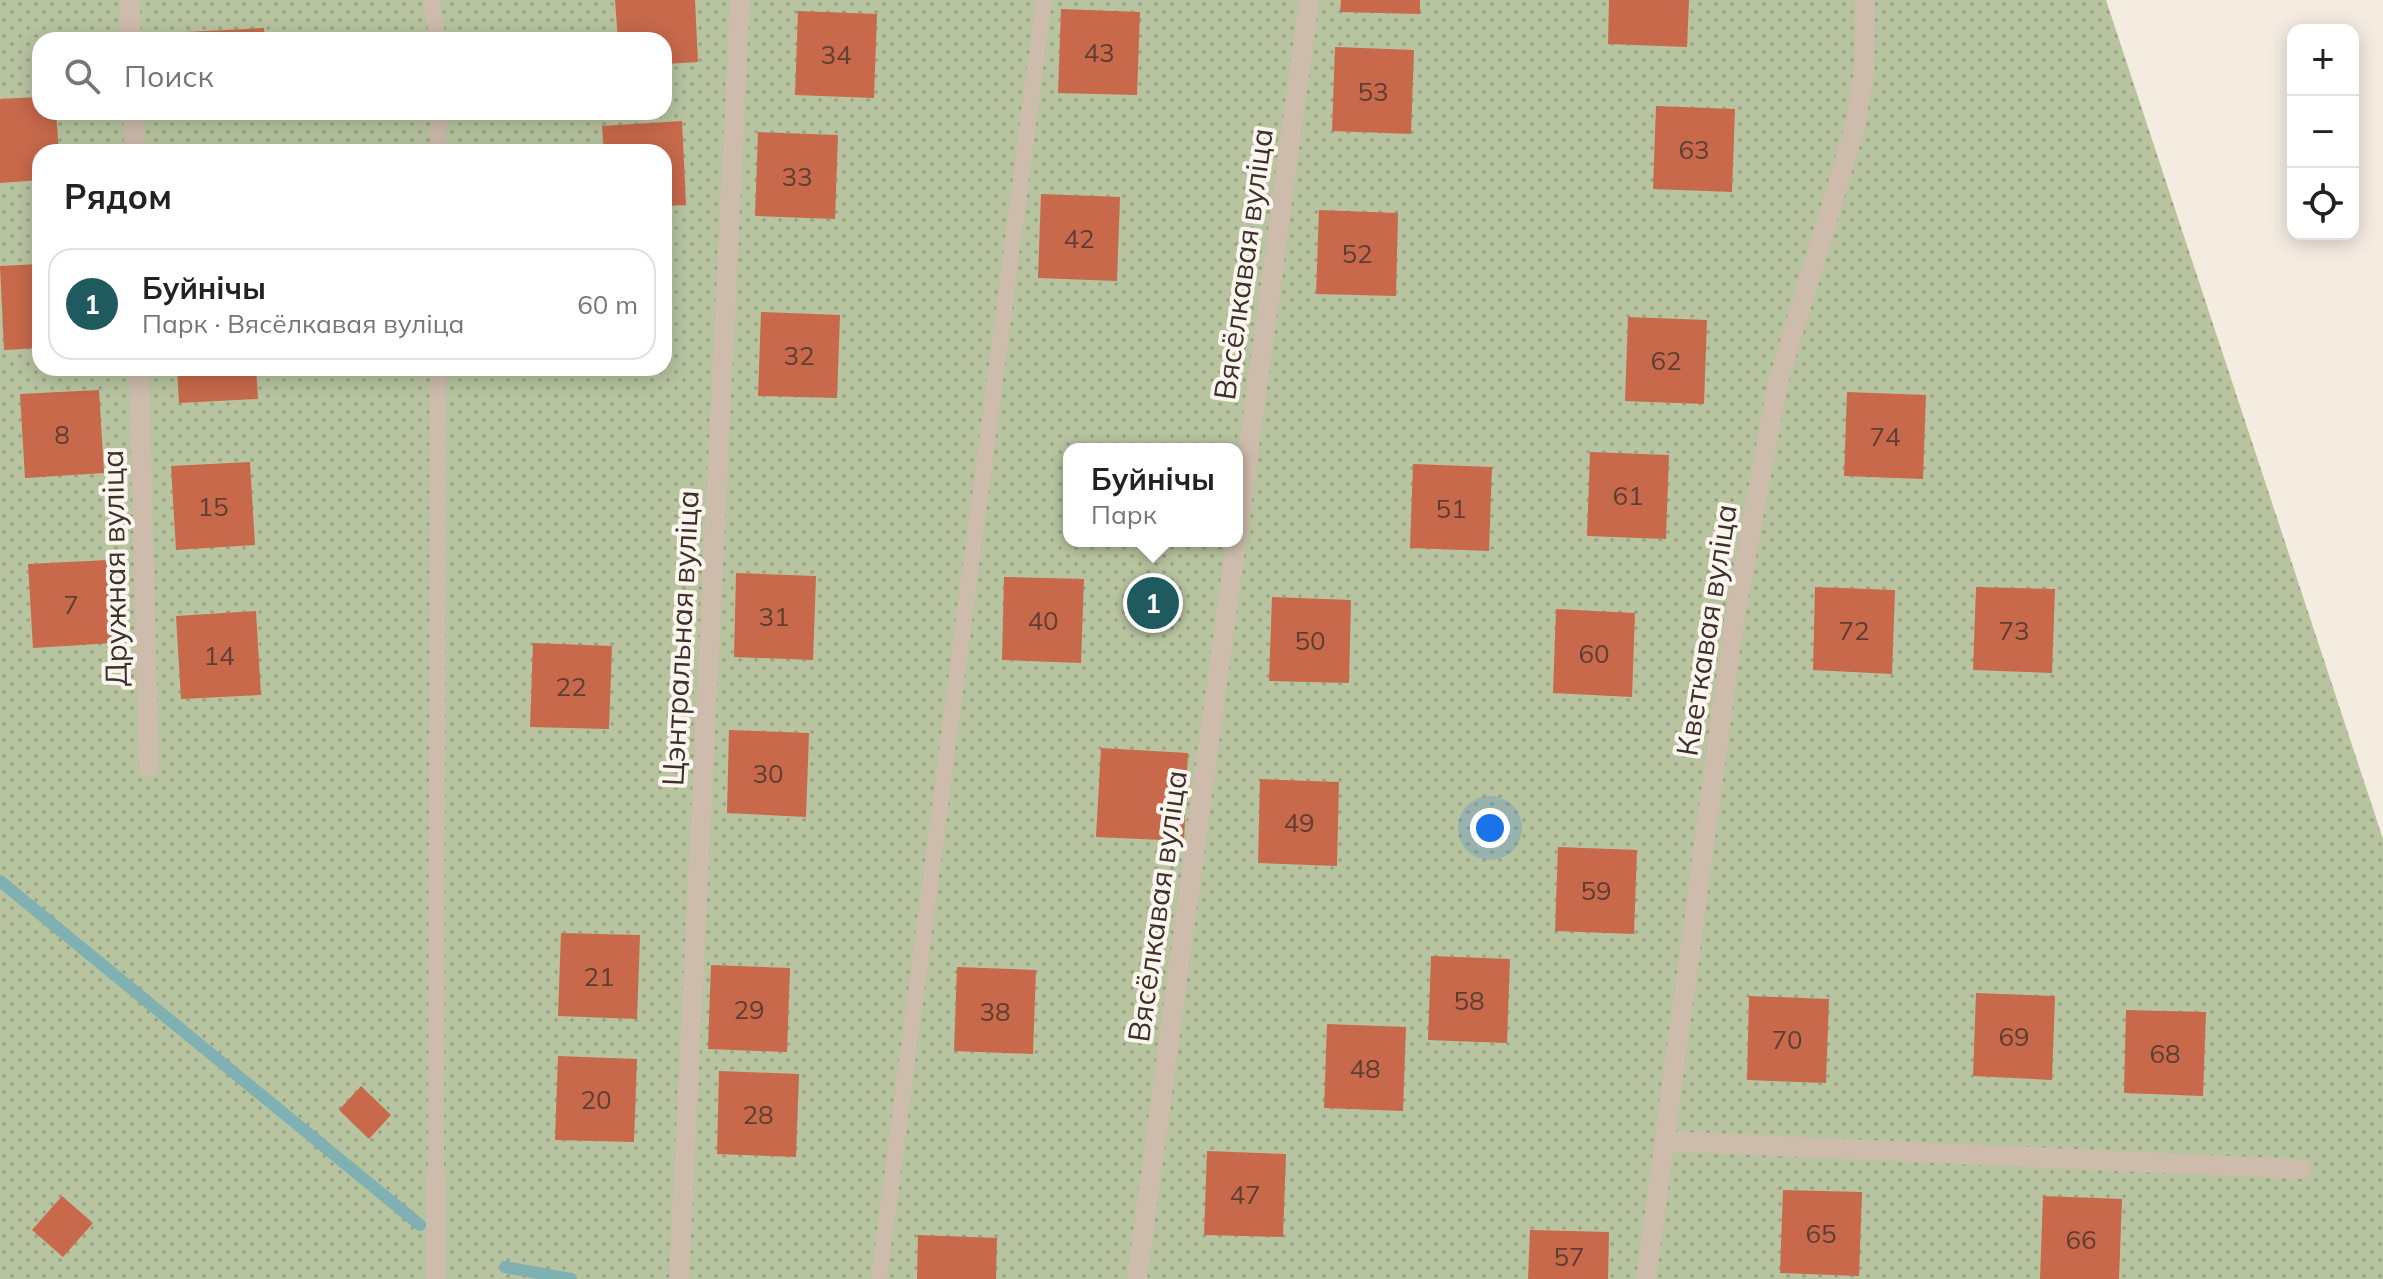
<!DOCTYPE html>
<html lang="ru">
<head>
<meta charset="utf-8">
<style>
  body { margin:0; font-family:Mulish,sans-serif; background:#f2f2f2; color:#222 }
  .controls { position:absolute; right:24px; top:24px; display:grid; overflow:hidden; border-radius:16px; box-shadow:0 4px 20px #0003 }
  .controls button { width:72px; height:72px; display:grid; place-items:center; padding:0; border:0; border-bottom:2px solid #e0e0e0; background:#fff; color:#222; font:40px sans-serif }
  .you { position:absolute; left:1490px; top:828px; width:28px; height:28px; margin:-20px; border:6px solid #fff; border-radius:50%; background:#1a73e8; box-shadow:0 0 0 12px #1a73e833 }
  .badge { display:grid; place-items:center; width:52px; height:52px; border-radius:50%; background:#1f5a5e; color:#fff; font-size:26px; font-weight:700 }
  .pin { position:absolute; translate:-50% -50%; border:4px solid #fff; box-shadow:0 2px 8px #0006 }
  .popup { position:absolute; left:1063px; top:443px; width:180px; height:104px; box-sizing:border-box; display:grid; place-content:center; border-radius:16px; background:#fff; filter:drop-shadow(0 2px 6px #0005); font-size:26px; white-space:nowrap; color:#767676 }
  .popup b { font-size:30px; color:#222 }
  .popup::after { content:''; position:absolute; left:50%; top:100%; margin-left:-16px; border:16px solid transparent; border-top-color:#fff }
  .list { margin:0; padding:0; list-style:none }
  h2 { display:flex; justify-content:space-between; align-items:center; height:104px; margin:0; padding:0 32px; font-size:34px }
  h2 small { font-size:26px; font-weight:400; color:#767676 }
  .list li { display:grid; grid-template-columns:52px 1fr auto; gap:24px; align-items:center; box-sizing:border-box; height:112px; margin:0 16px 16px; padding:0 16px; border:2px solid #e0e0e0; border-radius:24px }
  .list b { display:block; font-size:30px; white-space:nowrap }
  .list p { margin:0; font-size:26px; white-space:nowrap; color:#767676 }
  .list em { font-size:26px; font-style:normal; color:#767676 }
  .icon { flex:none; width:44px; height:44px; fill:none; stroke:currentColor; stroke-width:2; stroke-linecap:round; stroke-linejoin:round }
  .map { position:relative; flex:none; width:2383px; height:1279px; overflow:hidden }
  .search { position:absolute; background:#fff; box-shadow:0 4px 20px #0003; left:32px; top:32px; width:640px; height:88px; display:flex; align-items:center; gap:20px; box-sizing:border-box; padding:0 28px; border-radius:24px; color:#767676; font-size:30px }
  .panel { position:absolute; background:#fff; box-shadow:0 4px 20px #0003; left:32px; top:144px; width:640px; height:232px; border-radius:24px }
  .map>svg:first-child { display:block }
  .park { fill:url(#park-dots); fill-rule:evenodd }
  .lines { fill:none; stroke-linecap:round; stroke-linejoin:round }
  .stream { stroke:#7fb0b2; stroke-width:12 }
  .building { fill:#c8694b }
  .service { stroke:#cdbbac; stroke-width:16 }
  .minor { stroke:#cdbbac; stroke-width:20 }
  .labels { text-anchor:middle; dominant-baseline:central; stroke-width:8; stroke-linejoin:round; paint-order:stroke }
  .number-label { font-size:26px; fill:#5e3e33 }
  .street-label { font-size:30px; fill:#3b302b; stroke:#fbf5ee }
</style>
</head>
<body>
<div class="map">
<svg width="2383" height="1279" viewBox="0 0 2383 1279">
  <defs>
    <pattern id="park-dots" width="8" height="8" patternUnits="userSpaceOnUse" patternTransform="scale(2)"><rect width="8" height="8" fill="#b8c4a0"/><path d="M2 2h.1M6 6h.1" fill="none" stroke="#97a083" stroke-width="1.8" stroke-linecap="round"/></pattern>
  </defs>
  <rect width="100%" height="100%" fill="#f4ebe1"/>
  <path class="park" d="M 0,0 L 2106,0 L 2383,839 L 2383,1279 L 0,1279 ZM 40,40 L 664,40 L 664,112 L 40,112 ZM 40,152 L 664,152 L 664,368 L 40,368 ZM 1069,449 L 1237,449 L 1237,541 L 1069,541 Z"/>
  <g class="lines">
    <path class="stream" d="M 0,881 L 420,1225
      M 505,1267 L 571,1279"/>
  </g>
  <path class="building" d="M 615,0 L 695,0 L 698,62 L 664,64 L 664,40 L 618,40 Z
    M 1341,0 L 1420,0 L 1420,14 L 1340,12 Z
    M 1609,0 L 1689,0 L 1687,47 L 1608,44 Z
    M 1061,9 L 1140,12 L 1137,95 L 1058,93 Z
    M 798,11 L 877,14 L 874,98 L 795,95 Z
    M 264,28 L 265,40 L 186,40 L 185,32 Z
    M 1335,47 L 1414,50 L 1411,134 L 1332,131 Z
    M 40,97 L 40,112 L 56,112 L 59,152 L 40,152 L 40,180 L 0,183 L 0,99 Z
    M 1656,106 L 1735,109 L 1732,192 L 1653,189 Z
    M 190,112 L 221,112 L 221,114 L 190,116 Z
    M 682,121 L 686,205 L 664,206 L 664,152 L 604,152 L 602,126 Z
    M 758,132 L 838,135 L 835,219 L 755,216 Z
    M 1041,194 L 1120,197 L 1117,281 L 1038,278 Z
    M 1319,210 L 1398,213 L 1396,296 L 1316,294 Z
    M 40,264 L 40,348 L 4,350 L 0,266 Z
    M 761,312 L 840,315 L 837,398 L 758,396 Z
    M 1628,317 L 1707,320 L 1704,404 L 1625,401 Z
    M 177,368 L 256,368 L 258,399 L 179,403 Z
    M 99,390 L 104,473 L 25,478 L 20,394 Z
    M 1847,392 L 1926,395 L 1923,479 L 1844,476 Z
    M 1590,452 L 1669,455 L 1666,539 L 1587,536 Z
    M 250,462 L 255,545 L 176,550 L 171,466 Z
    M 1413,464 L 1492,467 L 1489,551 L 1410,548 Z
    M 108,560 L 113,643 L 33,648 L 28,564 Z
    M 736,573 L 816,576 L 813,660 L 734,657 Z
    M 1004,577 L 1084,579 L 1081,663 L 1002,660 Z
    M 1815,587 L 1895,590 L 1892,674 L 1813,670 Z
    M 1976,587 L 2055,589 L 2052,673 L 1973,670 Z
    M 1272,597 L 1351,600 L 1349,683 L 1269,681 Z
    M 1556,609 L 1635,613 L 1632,697 L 1553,693 Z
    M 256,611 L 261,695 L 181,699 L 176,616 Z
    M 533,643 L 612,646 L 609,729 L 530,727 Z
    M 729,730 L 809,733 L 806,817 L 727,813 Z
    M 1101,748 L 1188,753 L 1184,841 L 1096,837 Z
    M 1260,779 L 1339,782 L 1337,866 L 1258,863 Z
    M 1558,847 L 1637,850 L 1634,934 L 1555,931 Z
    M 561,933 L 640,935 L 637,1019 L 558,1016 Z
    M 1431,956 L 1510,959 L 1507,1043 L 1428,1040 Z
    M 711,965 L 790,968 L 787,1052 L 708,1049 Z
    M 957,967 L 1036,970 L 1033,1054 L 954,1051 Z
    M 1976,993 L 2055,996 L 2052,1080 L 1973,1076 Z
    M 1749,996 L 1829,999 L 1826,1083 L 1747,1080 Z
    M 2126,1010 L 2206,1012 L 2203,1096 L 2124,1093 Z
    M 1327,1024 L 1406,1027 L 1403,1111 L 1324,1108 Z
    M 558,1056 L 637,1059 L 634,1142 L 555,1140 Z
    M 719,1071 L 799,1074 L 796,1157 L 717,1154 Z
    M 361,1086 L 391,1115 L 369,1139 L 339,1110 Z
    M 1207,1151 L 1286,1154 L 1283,1237 L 1204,1235 Z
    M 1783,1190 L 1862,1192 L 1859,1276 L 1780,1273 Z
    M 62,1196 L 93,1223 L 63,1257 L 32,1230 Z
    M 2043,1196 L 2122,1199 L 2119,1279 L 2040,1279 Z
    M 1530,1230 L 1609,1232 L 1608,1279 L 1528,1279 Z
    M 918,1235 L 997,1238 L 996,1279 L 917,1279 Z"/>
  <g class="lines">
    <path class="service" d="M 431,0 L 438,40
      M 438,152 L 438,112
      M 436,1178 L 438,368
      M 879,1279 L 1044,0"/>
    <path class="minor" d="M 130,0 L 131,40
      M 133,112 L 134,152
      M 139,368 L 149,767
      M 1237,537 L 1309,0
      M 1665,1141 L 2301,1169
      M 436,1279 L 436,1178
      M 679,1279 L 740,0
      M 1137,1279 L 1236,541
      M 1646,1279 L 1734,621 L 1778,382 L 1855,127 L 1864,71 L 1865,0"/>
  </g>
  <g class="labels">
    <g class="number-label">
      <text x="1099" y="52">43</text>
      <text x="836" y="54">34</text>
      <text x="1373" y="91">53</text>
      <text x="1694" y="149">63</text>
      <text x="797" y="176">33</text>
      <text x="1079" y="238">42</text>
      <text x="1357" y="253">52</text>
      <text x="799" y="355">32</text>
      <text x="1666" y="360">62</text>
      <text x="62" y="434">8</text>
      <text x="1885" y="436">74</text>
      <text x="1628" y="495">61</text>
      <text x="213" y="506">15</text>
      <text x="1451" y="508">51</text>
      <text x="71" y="604">7</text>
      <text x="774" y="616">31</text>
      <text x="1043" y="620">40</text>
      <text x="1854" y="630">72</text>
      <text x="2014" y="630">73</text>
      <text x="1310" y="640">50</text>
      <text x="1594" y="653">60</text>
      <text x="219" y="655">14</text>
      <text x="571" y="686">22</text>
      <text x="768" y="773">30</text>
      <text x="1299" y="822">49</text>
      <text x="1596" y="890">59</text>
      <text x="599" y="976">21</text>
      <text x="1469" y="1000">58</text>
      <text x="749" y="1009">29</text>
      <text x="995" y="1011">38</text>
      <text x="2014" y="1036">69</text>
      <text x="1787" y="1039">70</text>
      <text x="2165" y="1053">68</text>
      <text x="1365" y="1068">48</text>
      <text x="596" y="1099">20</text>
      <text x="758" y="1114">28</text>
      <text x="1245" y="1194">47</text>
      <text x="1821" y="1233">65</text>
      <text x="2081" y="1239">66</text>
      <text x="1569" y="1256">57</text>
    </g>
    <g class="street-label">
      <text transform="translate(1243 264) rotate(-82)">Вясёлкавая вуліца</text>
      <text transform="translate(114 568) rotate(-91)">Дружная вуліца</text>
      <text transform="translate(1706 630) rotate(-81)">Кветкавая вуліца</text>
      <text transform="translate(680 638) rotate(-87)">Цэнтральная вуліца</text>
      <text transform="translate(1157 906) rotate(-82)">Вясёлкавая вуліца</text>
    </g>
  </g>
</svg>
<div class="controls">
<button>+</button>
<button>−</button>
<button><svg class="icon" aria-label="locate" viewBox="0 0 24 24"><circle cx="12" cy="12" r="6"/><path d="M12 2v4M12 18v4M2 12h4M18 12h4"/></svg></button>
</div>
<div class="you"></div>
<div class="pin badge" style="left:1153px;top:603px">1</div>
<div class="popup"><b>Буйнічы</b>Парк</div>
<div class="search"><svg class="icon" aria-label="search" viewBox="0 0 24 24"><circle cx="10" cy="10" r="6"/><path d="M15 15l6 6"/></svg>Поиск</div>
<section class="panel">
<h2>Рядом<small></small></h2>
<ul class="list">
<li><span class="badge">1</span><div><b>Буйнічы</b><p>Парк · Вясёлкавая вуліца</p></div><em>60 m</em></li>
</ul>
</section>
</div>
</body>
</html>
